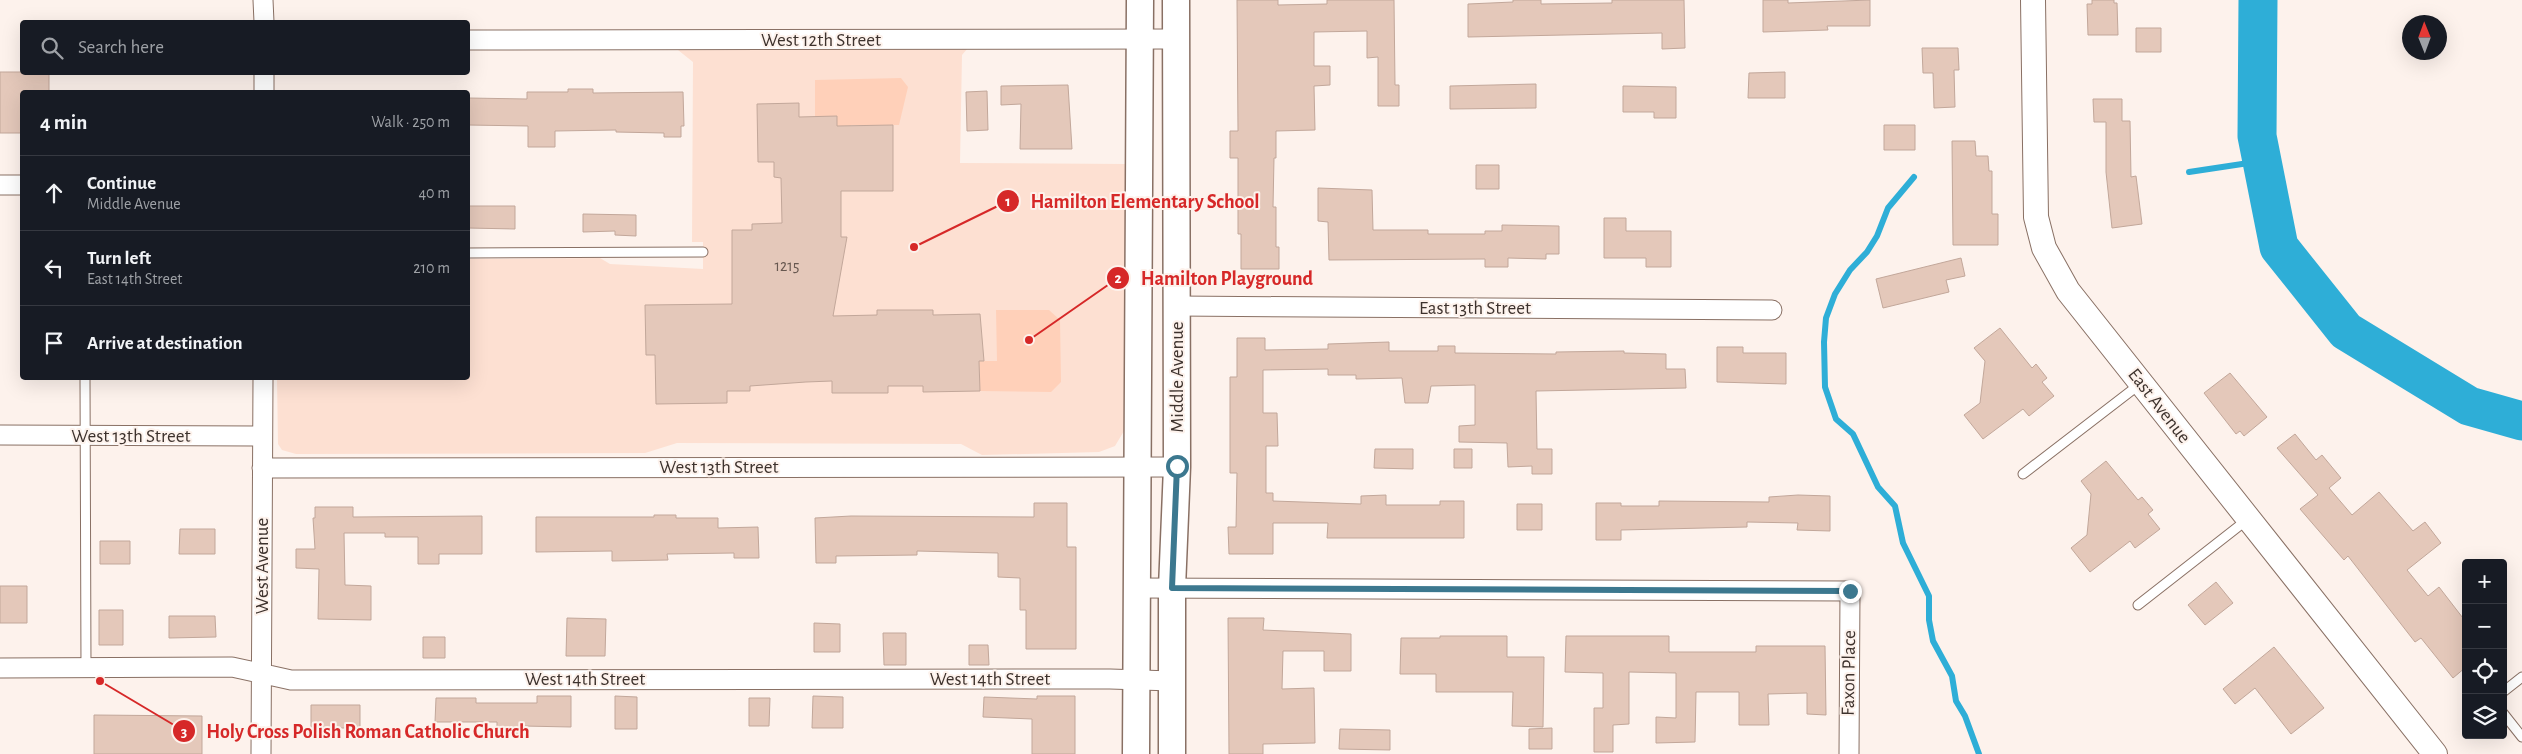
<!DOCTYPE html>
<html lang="en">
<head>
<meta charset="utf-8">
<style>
  body { margin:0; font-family:"Alegreya Sans",sans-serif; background:#242831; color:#f1f3f6 }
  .controls { position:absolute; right:15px; bottom:15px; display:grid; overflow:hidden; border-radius:5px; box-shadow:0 5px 20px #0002 }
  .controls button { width:45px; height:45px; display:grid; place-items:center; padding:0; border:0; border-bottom:1px solid #363941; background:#171b24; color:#f1f3f6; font:25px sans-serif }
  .compass { position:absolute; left:2402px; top:15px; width:45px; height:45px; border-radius:50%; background:#171b24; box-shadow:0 5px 20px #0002; rotate:359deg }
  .stop { position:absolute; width:15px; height:15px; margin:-11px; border:4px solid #3c788f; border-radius:50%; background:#fff }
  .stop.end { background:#3c788f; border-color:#fff; box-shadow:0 1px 5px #0008 }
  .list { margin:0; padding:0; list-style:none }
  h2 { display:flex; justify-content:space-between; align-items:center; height:65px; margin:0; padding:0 20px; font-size:21px }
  h2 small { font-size:16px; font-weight:400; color:#9ea1a6 }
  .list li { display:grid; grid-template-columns:32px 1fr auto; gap:15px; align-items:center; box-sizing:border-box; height:75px; padding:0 20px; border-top:1px solid #363941 }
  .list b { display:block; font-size:19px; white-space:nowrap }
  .list p { margin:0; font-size:16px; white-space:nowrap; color:#9ea1a6 }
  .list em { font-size:16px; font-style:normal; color:#9ea1a6 }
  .icon { flex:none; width:28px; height:28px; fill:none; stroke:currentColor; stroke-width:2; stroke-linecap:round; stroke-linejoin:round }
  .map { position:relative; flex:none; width:2522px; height:754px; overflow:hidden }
  .search { position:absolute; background:#171b24; box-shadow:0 5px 20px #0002; left:20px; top:20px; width:450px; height:55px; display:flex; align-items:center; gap:12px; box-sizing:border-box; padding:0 18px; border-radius:5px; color:#9ea1a6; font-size:19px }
  .panel { position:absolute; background:#171b24; box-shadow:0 5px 20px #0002; left:20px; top:90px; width:450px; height:290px; border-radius:5px }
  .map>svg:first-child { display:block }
  .built { fill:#fde0d2 }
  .green { fill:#ffd0b9 }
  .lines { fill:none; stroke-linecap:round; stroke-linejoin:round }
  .stream { stroke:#2eaed7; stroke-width:6 }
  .river { stroke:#2eaed7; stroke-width:39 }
  .building { fill:#e4c8ba; stroke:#c2a79a }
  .service-casing { stroke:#897064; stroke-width:11 }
  .minor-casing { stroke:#897064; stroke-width:21 }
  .tertiary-casing { stroke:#897064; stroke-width:26 }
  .secondary-casing { stroke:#897064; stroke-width:29 }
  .service { stroke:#fff; stroke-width:9 }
  .minor { stroke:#fff; stroke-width:19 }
  .tertiary { stroke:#fff; stroke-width:24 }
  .secondary { stroke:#fff; stroke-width:26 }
  .route { stroke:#3c788f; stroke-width:6 }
  .labels { text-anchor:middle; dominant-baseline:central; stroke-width:4; stroke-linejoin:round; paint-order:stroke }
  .number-label { font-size:16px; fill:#675850 }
  .street-label { font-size:19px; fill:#3d322d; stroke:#fdf2ec }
  .leader { fill:none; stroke:#d62828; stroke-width:2 }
  .callout-dot { fill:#d62828; stroke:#fdf2ec; stroke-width:2 }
  .mark-label { font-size:15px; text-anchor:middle; font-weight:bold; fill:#fff }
  .callout-label { font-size:20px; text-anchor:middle; font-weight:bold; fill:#d62828; stroke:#fdf2ec; stroke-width:4; stroke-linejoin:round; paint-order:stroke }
</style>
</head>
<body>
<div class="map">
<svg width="2522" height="754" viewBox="0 0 2522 754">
  <rect width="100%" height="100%" fill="#fdf2ec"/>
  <path class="built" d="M 968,48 L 962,55 L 960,163 L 1125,164 L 1125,421 L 1124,431 L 1115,446 L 1099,452 L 982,455 L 961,444 L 677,443 L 645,453 L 296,454 L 282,450 L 278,444 L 277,378 L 468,378 L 468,259 L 600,258 L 610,264 L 703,269 L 703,242 L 692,242 L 693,62 L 678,50 Z"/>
  <path class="green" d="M 901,78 L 908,87 L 899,125 L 851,125 L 851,131 L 837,131 L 815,117 L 815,80 Z
    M 996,310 L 1049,310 L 1060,320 L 1061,382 L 1051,392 L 980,391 L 979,361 L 997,361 Z"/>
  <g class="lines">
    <path class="stream" d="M 2189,172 L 2262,161
      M 1914,177 L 1888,208 L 1877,236 L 1867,252 L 1850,270 L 1835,294 L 1826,318 L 1824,342 L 1825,387 L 1836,419 L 1853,434 L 1878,487 L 1895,506 L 1903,543 L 1929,596 L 1929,620 L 1933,641 L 1952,676 L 1956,701 L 1965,716 L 1979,754"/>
    <path class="river" d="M 2258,0 L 2257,136 L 2279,247 L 2346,331 L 2469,406 L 2522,421"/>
  </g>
  <path class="building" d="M 1237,0 L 1278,0 L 1278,5 L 1327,4 L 1327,0 L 1394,0 L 1395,85 L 1399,85 L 1399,106 L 1378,106 L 1378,57 L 1367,58 L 1367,31 L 1314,32 L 1314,66 L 1330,66 L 1330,85 L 1314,86 L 1315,130 L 1276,131 L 1276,158 L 1274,158 L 1273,207 L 1276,207 L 1276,247 L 1279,247 L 1279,269 L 1241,269 L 1241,234 L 1238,234 L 1238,158 L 1230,158 L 1230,131 L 1238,131 Z
    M 1513,0 L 1541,0 L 1541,4 L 1612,3 L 1612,0 L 1684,0 L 1685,48 L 1662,49 L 1662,33 L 1468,37 L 1468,4 L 1513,2 Z
    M 1763,0 L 1788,0 L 1788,3 L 1870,0 L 1870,26 L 1827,26 L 1828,30 L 1763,32 Z
    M 2092,0 L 2114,0 L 2114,3 L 2117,3 L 2118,35 L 2088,35 L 2087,4 L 2092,4 Z
    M 2136,28 L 2161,28 L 2161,52 L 2136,52 Z
    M 1922,48 L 1958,48 L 1959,70 L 1954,70 L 1955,107 L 1934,108 L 1933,73 L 1923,73 Z
    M 0,72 L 49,72 L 49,92 L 22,92 L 22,133 L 0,133 Z
    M 1785,72 L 1785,98 L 1748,98 L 1749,73 Z
    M 1536,84 L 1536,108 L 1450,109 L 1450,86 Z
    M 1068,85 L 1072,149 L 1020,149 L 1021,104 L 1001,105 L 1001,86 Z
    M 1623,86 L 1676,87 L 1676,118 L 1654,118 L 1654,112 L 1623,112 Z
    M 568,89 L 593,89 L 593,93 L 683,92 L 684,126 L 681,126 L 681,137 L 664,137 L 664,133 L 616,132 L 616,130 L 555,131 L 555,147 L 528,147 L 528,126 L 468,125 L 468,98 L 527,99 L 527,92 L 568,92 Z
    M 987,91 L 988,130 L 967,131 L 966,92 Z
    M 2093,99 L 2122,99 L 2122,121 L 2130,121 L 2131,177 L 2136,176 L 2142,224 L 2112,228 L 2106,172 L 2106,122 L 2094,122 Z
    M 799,103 L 799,117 L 837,116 L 837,126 L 893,125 L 893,191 L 841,191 L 841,237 L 847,237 L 833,316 L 877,315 L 877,310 L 933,310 L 933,315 L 980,314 L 984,361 L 979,361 L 980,391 L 923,392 L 923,386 L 888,386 L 888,393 L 832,393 L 832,381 L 806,382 L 750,386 L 750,391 L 727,391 L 727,403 L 656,404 L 655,355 L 646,355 L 645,305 L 732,304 L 732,230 L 752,230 L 752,224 L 782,223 L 781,178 L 774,177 L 774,162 L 758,162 L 757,104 Z
    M 1884,125 L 1915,125 L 1915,150 L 1884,150 Z
    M 1952,141 L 1975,141 L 1976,156 L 1988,156 L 1989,171 L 1992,171 L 1992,214 L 1998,214 L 1998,245 L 1953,245 Z
    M 1476,165 L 1499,165 L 1499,189 L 1476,189 Z
    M 1318,188 L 1372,190 L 1373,230 L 1428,230 L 1428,234 L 1485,234 L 1485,231 L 1502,231 L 1502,225 L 1559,226 L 1559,254 L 1546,254 L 1546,259 L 1508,258 L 1508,267 L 1485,267 L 1485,259 L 1329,260 L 1328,222 L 1318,221 Z
    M 468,206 L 515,206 L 515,229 L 468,228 Z
    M 583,214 L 636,215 L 636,236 L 615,235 L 615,231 L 583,232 Z
    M 1604,218 L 1626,218 L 1626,231 L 1671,231 L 1671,267 L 1646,267 L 1646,258 L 1604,258 Z
    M 1961,258 L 1965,276 L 1946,280 L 1949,292 L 1883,308 L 1876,279 Z
    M 2000,328 L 2032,368 L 2036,364 L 2047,378 L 2042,382 L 2054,396 L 2029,416 L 2023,409 L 1983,439 L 1964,415 L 1980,403 L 1985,361 L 1974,348 Z
    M 1237,338 L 1265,338 L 1265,350 L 1328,349 L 1328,344 L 1389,342 L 1389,351 L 1438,351 L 1438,346 L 1455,346 L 1455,353 L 1556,354 L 1556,352 L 1624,351 L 1624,353 L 1666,354 L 1666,369 L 1685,369 L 1686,388 L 1536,391 L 1537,449 L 1552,449 L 1552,474 L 1532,474 L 1532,466 L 1508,467 L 1507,443 L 1459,442 L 1459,426 L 1475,425 L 1475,385 L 1431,386 L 1428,403 L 1405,403 L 1402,378 L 1356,379 L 1356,375 L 1328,375 L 1328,369 L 1263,370 L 1263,413 L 1277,413 L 1278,446 L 1266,446 L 1266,493 L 1273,493 L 1273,501 L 1361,504 L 1361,496 L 1386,495 L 1386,505 L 1440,505 L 1440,501 L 1464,501 L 1464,538 L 1327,538 L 1328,523 L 1273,523 L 1273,554 L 1229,554 L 1228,527 L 1236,527 L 1237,473 L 1230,473 L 1230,377 L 1237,377 Z
    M 1717,347 L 1743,347 L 1743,353 L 1786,353 L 1786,384 L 1717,382 Z
    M 2230,373 L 2267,417 L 2244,436 L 2240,431 L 2236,434 L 2204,393 Z
    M 2295,434 L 2316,460 L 2322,455 L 2341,478 L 2329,488 L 2352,515 L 2379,492 L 2413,531 L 2425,522 L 2441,543 L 2407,570 L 2428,596 L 2439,587 L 2466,622 L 2466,667 L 2453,678 L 2421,638 L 2415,642 L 2348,556 L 2344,560 L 2300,509 L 2318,495 L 2277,448 Z
    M 1375,449 L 1413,449 L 1413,469 L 1374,468 Z
    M 1454,449 L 1472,449 L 1472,468 L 1454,468 Z
    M 2106,461 L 2138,500 L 2142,497 L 2153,510 L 2148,514 L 2160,529 L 2135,548 L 2130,541 L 2090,572 L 2071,548 L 2087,535 L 2091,494 L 2081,481 Z
    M 1798,495 L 1830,496 L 1830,531 L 1797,530 L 1798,523 L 1747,522 L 1747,527 L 1621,530 L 1621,540 L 1596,540 L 1596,503 L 1621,503 L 1621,506 L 1659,506 L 1659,501 L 1769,502 L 1769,497 Z
    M 1034,503 L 1067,503 L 1067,547 L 1076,547 L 1076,649 L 1026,649 L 1026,610 L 1020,610 L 1020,578 L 998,577 L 998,553 L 917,551 L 917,555 L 836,556 L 836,563 L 816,563 L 815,518 L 851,516 L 1034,517 Z
    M 1517,504 L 1542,504 L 1542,530 L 1517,530 Z
    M 315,507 L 353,507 L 353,517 L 482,516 L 482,554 L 439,554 L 439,564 L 418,564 L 418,537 L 385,537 L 385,533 L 344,533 L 345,585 L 371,586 L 371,620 L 318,619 L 319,569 L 296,568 L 296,549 L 315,549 L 313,518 L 315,518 Z
    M 654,515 L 676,515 L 676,518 L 718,518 L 718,528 L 758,527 L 759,558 L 734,558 L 734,553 L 667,554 L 668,560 L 612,561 L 612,551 L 536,552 L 536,517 L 654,517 Z
    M 180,529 L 215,529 L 215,554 L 179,554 Z
    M 100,541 L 130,541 L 130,564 L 100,564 Z
    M 2216,582 L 2233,603 L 2205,625 L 2188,605 Z
    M 0,586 L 27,586 L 27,623 L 0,623 Z
    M 99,610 L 123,610 L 123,645 L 99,645 Z
    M 169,616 L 215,616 L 216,637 L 169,638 Z
    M 567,618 L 606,619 L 605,656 L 566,656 Z
    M 1228,618 L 1264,618 L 1263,630 L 1351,634 L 1351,671 L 1324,671 L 1324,651 L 1283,651 L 1282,689 L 1314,688 L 1315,743 L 1263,744 L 1263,754 L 1229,754 Z
    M 814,623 L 840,624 L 840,652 L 814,652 Z
    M 883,633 L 906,633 L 906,665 L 884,665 Z
    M 1440,636 L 1507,636 L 1507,657 L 1544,657 L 1543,727 L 1512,726 L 1513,692 L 1436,692 L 1436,674 L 1400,674 L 1401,638 L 1440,638 Z
    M 1566,636 L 1669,636 L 1669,652 L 1756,652 L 1756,646 L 1825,646 L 1826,715 L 1807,714 L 1807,693 L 1768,694 L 1769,725 L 1739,725 L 1739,692 L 1696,692 L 1695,742 L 1656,743 L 1656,717 L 1676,718 L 1676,673 L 1629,672 L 1629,724 L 1613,725 L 1613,752 L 1594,752 L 1594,708 L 1603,708 L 1603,673 L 1565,672 Z
    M 423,637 L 445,637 L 445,658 L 423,658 Z
    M 969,645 L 988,645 L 989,665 L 969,665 Z
    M 2274,647 L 2324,708 L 2291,734 L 2255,688 L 2235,704 L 2223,689 Z
    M 537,696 L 571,696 L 571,727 L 523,726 L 523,734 L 497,734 L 497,722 L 435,722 L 436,698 L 476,698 L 476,703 L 537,703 Z
    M 615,696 L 637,697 L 637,729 L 615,729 Z
    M 813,696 L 843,697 L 843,728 L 812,728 Z
    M 1037,696 L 1075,696 L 1075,754 L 1032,754 L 1032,719 L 983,717 L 984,697 L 1037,699 Z
    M 749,698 L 770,698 L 769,726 L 749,726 Z
    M 311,705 L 360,705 L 360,728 L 311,728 Z
    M 94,715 L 202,716 L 202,754 L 94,754 Z
    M 1552,728 L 1552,749 L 1529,749 L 1529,729 Z
    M 1340,729 L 1390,730 L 1390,750 L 1339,749 Z"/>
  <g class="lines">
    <g class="service-casing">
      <path id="service" d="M 468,253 L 703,252
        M 85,378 L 86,668
        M 2023,474 L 2140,384
        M 2138,605 L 2248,519
        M 2503,692 L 2522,677
        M 2503,713 L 2522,737"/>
    </g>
    <g class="minor-casing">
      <path id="minor" d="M 263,0 L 264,22
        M 468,40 L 1175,39
        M 264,92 L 264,72
        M 0,185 L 22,185
        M 1177,306 L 1772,310
        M 0,435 L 262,436
        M 262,468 L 1177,467
        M 1136,588 L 1850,591 L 1849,754
        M 0,668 L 232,667 L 291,680 L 1110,679 L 1172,681
        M 261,754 L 263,378"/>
    </g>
    <g class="tertiary-casing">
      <path id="tertiary" d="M 2033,0 L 2036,217 L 2044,248 L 2068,291 L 2435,754"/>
    </g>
    <g class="secondary-casing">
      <path id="secondary" d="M 1136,754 L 1140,0
        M 1172,754 L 1172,588 L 1177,467 L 1176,0"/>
    </g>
    <use href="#service" class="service"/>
    <use href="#minor" class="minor"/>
    <use href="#tertiary" class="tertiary"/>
    <use href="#secondary" class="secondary"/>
  </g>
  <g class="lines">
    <path class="route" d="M 1177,466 L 1172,588 L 1850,591"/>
  </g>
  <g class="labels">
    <g class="number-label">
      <text x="787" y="266">1215</text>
    </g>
    <g class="street-label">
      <text x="821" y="40">West 12th Street</text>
      <text x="1475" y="308">East 13th Street</text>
      <text transform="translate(1177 377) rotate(-90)">Middle Avenue</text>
      <text transform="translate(2159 406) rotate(52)">East Avenue</text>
      <text x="131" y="436">West 13th Street</text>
      <text x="719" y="467">West 13th Street</text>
      <text transform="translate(262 566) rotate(-90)">West Avenue</text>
      <text transform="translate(1849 673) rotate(-89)">Faxon Place</text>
      <text x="585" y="679">West 14th Street</text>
      <text x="990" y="679">West 14th Street</text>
    </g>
  </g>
  <path class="leader" d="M914 247L1008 201M1029 340L1118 278M100 681L184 731"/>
  <g class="callout-dot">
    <circle cx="914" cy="247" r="5"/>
    <circle cx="1029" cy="340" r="5"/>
    <circle cx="100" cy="681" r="5"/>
    <circle cx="1008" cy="201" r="12"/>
    <circle cx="1118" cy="278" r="12"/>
    <circle cx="184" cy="731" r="12"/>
  </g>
  <g class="mark-label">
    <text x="1008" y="206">1</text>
    <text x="1118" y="283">2</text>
    <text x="184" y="737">3</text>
  </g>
  <g class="callout-label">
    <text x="1145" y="208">Hamilton Elementary School</text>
    <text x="1227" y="285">Hamilton Playground</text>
    <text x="368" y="738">Holy Cross Polish Roman Catholic Church</text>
  </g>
</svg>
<div class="controls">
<button>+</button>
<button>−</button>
<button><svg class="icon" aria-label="locate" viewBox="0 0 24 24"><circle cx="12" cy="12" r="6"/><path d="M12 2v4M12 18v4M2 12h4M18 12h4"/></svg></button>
<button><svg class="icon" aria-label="layers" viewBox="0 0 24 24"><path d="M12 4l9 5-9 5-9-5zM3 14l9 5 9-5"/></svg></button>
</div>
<svg class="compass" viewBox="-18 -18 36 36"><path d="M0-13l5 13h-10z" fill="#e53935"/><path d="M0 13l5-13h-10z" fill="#9ea1a6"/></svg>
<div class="stop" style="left:1177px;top:466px"></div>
<div class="stop end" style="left:1850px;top:591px"></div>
<div class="search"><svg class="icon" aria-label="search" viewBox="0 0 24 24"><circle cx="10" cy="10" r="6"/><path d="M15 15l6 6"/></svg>Search here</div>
<section class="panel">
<h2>4 min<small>Walk · 250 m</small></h2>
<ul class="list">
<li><svg class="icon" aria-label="ahead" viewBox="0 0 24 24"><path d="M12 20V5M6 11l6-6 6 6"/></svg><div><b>Continue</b><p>Middle Avenue</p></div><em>40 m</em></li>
<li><svg class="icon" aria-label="left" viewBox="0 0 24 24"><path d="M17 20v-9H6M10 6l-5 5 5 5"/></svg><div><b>Turn left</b><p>East 14th Street</p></div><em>210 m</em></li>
<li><svg class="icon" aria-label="arrive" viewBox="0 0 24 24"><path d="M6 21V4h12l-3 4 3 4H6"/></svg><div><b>Arrive at destination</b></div></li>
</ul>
</section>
</div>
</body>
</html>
